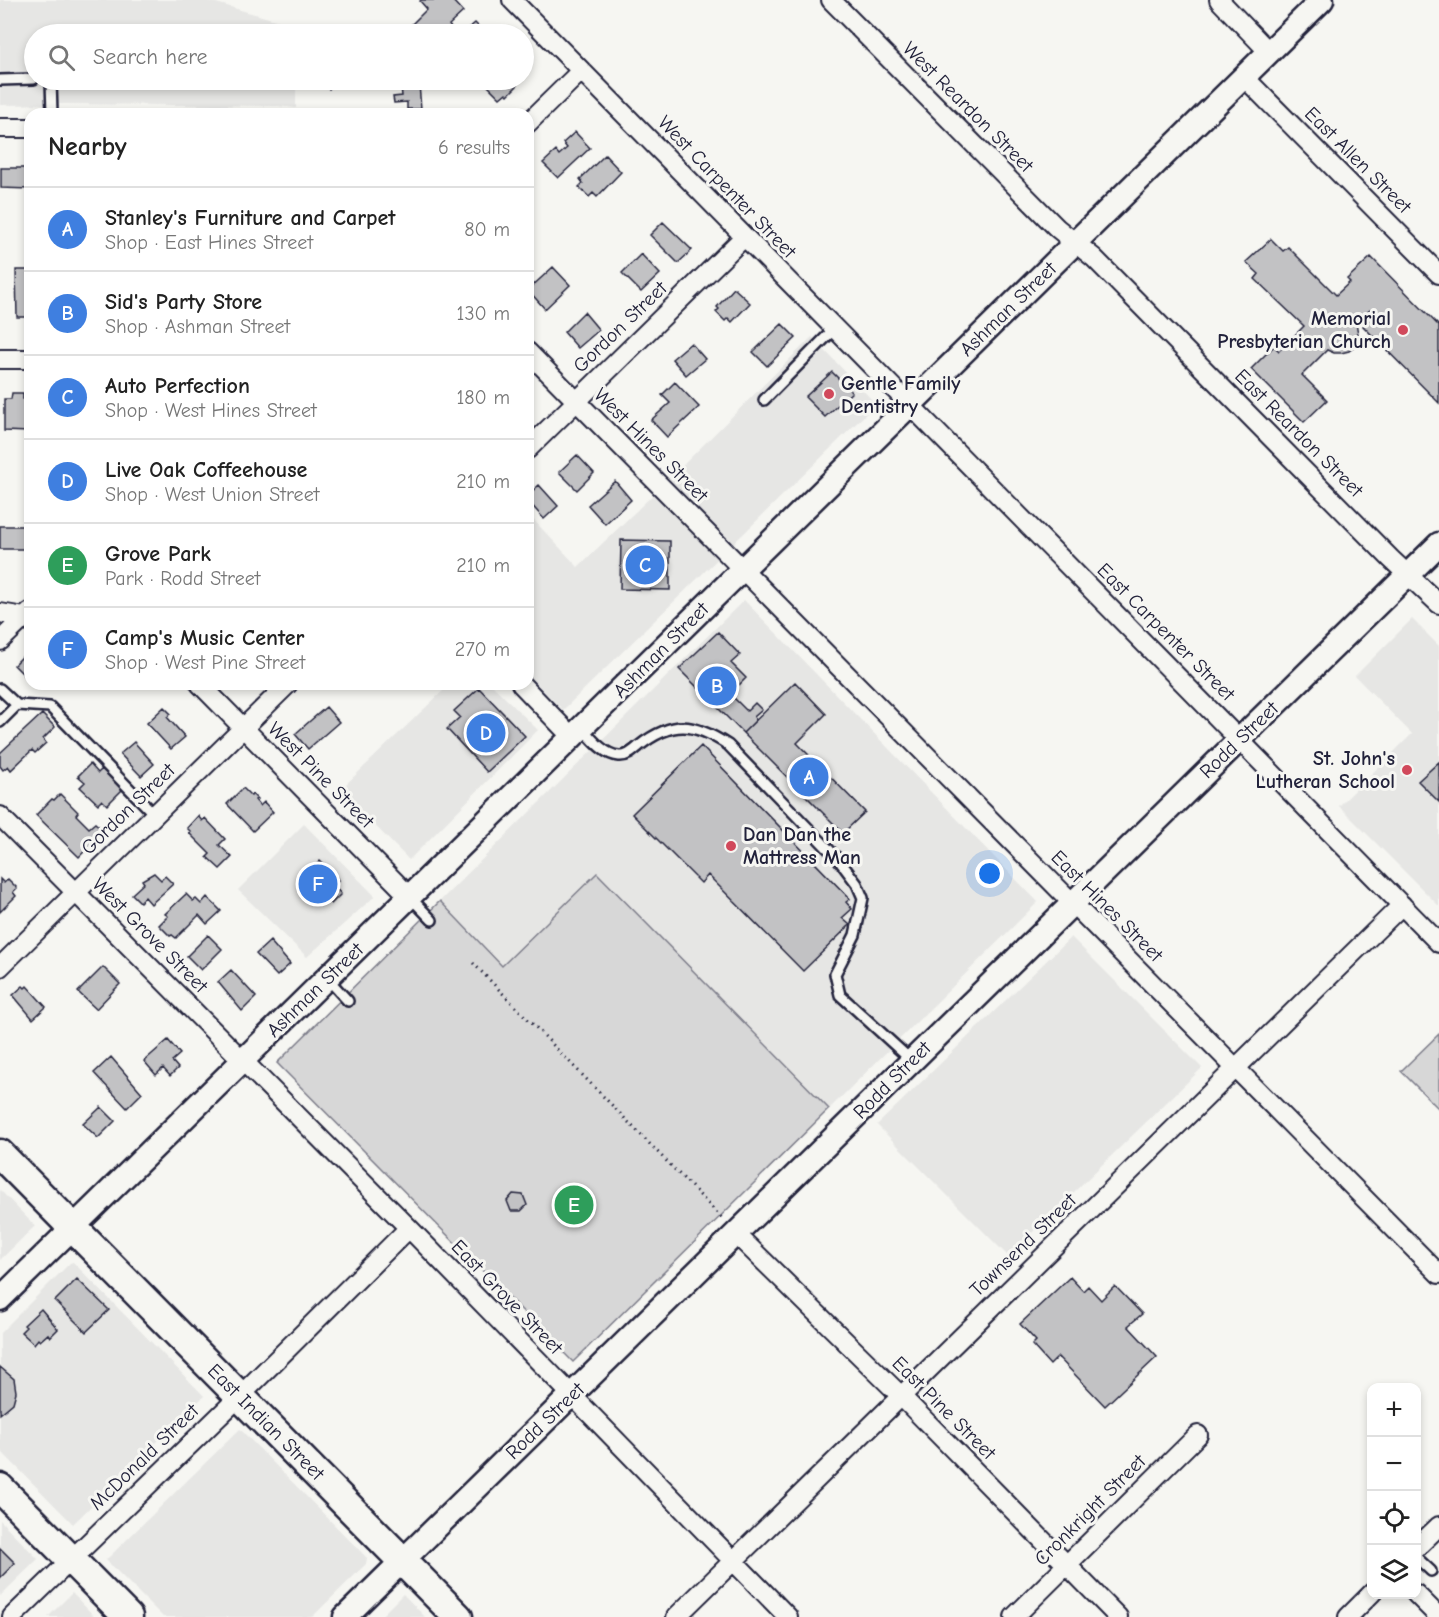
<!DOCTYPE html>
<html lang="en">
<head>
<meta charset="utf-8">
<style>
  body { margin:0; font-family:"Comic Neue",sans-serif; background:#f2f2f2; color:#222 }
  .controls { position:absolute; right:18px; bottom:18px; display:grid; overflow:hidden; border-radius:12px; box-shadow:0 3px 9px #0003 }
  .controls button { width:54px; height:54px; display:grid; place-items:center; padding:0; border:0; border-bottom:2px solid #e0e0e0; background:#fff; color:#222; font:30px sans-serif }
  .you { position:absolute; left:990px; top:874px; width:21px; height:21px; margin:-15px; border:4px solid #fff; border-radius:50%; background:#1a73e8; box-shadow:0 0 0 9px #1a73e833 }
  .badge { display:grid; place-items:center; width:39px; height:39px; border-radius:50%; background:#d1495b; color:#fff; font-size:20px; font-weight:700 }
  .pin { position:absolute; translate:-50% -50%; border:3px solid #fff; box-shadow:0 2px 6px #0006 }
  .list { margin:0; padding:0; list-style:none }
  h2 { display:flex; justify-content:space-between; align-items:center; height:78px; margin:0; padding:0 24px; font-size:26px }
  h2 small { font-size:20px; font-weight:400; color:#767676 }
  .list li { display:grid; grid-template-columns:39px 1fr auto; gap:18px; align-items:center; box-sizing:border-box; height:84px; padding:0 24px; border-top:2px solid #e0e0e0 }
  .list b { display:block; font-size:22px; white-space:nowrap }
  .list p { margin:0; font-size:20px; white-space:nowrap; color:#767676 }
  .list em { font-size:20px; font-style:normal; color:#767676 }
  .icon { flex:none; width:33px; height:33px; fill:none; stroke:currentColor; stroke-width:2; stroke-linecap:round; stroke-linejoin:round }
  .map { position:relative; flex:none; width:1439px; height:1617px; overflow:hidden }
  .search { position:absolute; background:#fff; box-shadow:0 3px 9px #0003; left:24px; top:24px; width:510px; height:66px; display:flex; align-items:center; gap:15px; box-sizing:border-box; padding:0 21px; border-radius:33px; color:#767676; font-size:22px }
  .panel { position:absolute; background:#fff; box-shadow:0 3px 9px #0003; left:24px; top:108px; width:510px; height:582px; border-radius:18px }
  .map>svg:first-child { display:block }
  .built { fill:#e6e6e4 }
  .green { fill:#d7d7d7; stroke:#7c7c89; stroke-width:1.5 }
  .building { fill:#c2c2c4; stroke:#22223b; stroke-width:1.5 }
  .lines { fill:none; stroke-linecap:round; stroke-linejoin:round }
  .service-casing { stroke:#22223b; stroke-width:14 }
  .minor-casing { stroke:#22223b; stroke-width:22 }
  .tertiary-casing { stroke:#22223b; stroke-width:27 }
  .trunk-casing { stroke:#22223b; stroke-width:33 }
  .path { stroke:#22223b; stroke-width:3; stroke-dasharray:1.5 4.5; stroke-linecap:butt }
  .service { stroke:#f6f6f2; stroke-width:9 }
  .minor { stroke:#f6f6f2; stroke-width:18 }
  .tertiary { stroke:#f6f6f2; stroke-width:22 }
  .trunk { stroke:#f6f6f2; stroke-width:28 }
  .poi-dot { fill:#d1495b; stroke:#f6f6f2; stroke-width:2 }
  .labels { text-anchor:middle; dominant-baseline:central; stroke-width:6; stroke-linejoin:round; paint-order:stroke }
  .street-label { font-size:20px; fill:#22223b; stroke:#f6f6f2 }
  .poi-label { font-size:20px; font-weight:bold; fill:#22223b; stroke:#f6f6f2; text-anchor:end }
</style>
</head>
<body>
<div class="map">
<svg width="1439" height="1617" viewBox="0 0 1439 1617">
  <rect width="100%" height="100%" fill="#f6f6f2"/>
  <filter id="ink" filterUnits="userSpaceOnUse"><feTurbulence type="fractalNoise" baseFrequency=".0167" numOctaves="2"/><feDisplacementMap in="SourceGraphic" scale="12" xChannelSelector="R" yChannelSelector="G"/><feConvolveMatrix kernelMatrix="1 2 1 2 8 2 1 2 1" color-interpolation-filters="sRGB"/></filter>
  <g filter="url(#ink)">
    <path class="built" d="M 0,0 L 206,0 L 296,26 L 296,34 L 34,34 L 34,80 L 296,80 L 296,108 L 278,106 L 62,104 L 0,105 Z
      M 812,337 L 876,404 L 563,710 L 528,675 L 528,514 L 578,567 L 661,487 Z
      M 744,600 L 1038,902 L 829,1109 L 597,873 L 502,966 L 440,901 Z
      M 1412,619 L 1439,646 L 1439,906 L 1339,806 L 1412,734 L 1355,676 Z
      M 450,684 L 491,684 L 538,730 L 409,860 L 340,790 Z
      M 304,824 L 375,896 L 307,957 L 238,890 Z
      M 1071,937 L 1202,1068 L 1008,1256 L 877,1125 Z
      M 0,1190 L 35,1226 L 0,1260 Z
      M 73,1262 L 204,1396 L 73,1524 L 0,1450 L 0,1333 L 70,1263 Z
      M 240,1429 L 367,1558 L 366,1564 L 312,1617 L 163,1617 L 106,1560 Z
      M 0,1520 L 38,1559 L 0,1596 Z
      M 72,1593 L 95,1617 L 48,1617 Z
      M 403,1594 L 425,1617 L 380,1617 Z"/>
    <path class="green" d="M 597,873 L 829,1109 L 573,1362 L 277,1063 L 440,901 L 502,966 Z
      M 1439,1034 L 1439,1109 L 1401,1071 Z"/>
    <path class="building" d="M 421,0 L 452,0 L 463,12 L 449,25 L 451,28 L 444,34 L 422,34 L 412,24 L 427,9 L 420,1 Z
      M 475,23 L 486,34 L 462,34 Z
      M 312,80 L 334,80 L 329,89 Z
      M 492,80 L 520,80 L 515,84 L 517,86 L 508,95 L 506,93 L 500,98 L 487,85 Z
      M 419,84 L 421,109 L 407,109 L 407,102 L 394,103 L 393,97 L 402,96 L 401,86 Z
      M 575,132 L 590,148 L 558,178 L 543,163 L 556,151 L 559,155 L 567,148 L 563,143 Z
      M 605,155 L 621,172 L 597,197 L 593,193 L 589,197 L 579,187 L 583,183 L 580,179 Z
      M 1,168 L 30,168 L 30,189 L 1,188 Z
      M 663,222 L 692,250 L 678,263 L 650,235 Z
      M 1271,239 L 1283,251 L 1288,247 L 1336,295 L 1350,282 L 1347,279 L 1371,257 L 1439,326 L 1439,403 L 1363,326 L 1375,315 L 1370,310 L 1356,322 L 1359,340 L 1354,347 L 1349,351 L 1341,353 L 1334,353 L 1327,350 L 1302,375 L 1327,400 L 1304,422 L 1251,369 L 1274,346 L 1279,351 L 1304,326 L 1255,279 L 1259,274 L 1246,262 Z
      M 641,254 L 660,274 L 641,292 L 622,273 Z
      M 553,267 L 570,285 L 545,309 L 528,290 Z
      M 16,270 L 30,270 L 30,317 L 17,317 Z
      M 734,288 L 750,303 L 732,322 L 728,318 L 725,321 L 716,312 L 719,309 L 717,307 Z
      M 584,312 L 599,330 L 578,348 L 564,332 Z
      M 782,324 L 796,338 L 767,366 L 753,352 Z
      M 691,343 L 705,359 L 686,375 L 672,359 Z
      M 832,372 L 852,392 L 825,417 L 805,397 Z
      M 675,382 L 699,407 L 667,437 L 651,420 L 670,403 L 662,395 Z
      M 12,393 L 23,393 L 23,399 L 30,399 L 29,432 L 4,431 L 4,399 L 11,399 Z
      M 577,455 L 594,473 L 577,490 L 559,472 Z
      M 615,481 L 631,500 L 605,524 L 588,505 Z
      M 539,485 L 558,506 L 544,519 L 528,501 L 528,495 Z
      M 0,526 L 30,526 L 30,549 L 0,549 Z
      M 621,540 L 670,541 L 670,590 L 620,589 Z
      M 718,632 L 740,655 L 731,663 L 746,678 L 730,694 L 747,711 L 755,703 L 762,710 L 754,717 L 756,720 L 743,733 L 679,669 Z
      M 28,651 L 30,653 L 30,681 L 14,665 Z
      M 795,682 L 826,714 L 797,743 L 865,812 L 843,833 L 743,733 Z
      M 479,688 L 525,736 L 487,772 L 447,729 L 460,717 L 454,711 Z
      M 164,707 L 171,714 L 167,717 L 185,737 L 171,749 L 147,723 Z
      M 326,707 L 339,722 L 308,749 L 295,734 Z
      M 42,714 L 55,727 L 43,739 L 46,743 L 35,753 L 32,750 L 11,770 L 8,766 L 3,770 L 0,766 L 0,753 Z
      M 134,742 L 154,764 L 141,776 L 120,754 Z
      M 701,746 L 850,899 L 846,902 L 852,909 L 842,918 L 850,925 L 803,971 L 708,875 L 701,883 L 632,814 Z
      M 1439,762 L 1439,802 L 1418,781 Z
      M 90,764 L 98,773 L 102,769 L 123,789 L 107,805 L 102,800 L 98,804 L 80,787 L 85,782 L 78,776 Z
      M 243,788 L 251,796 L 252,794 L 257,799 L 255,800 L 260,806 L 264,802 L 273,812 L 253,831 L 227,804 Z
      M 60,794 L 78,812 L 76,815 L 89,828 L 95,823 L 104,831 L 79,857 L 36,815 L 52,799 L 54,800 Z
      M 198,816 L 202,821 L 205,818 L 225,839 L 219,845 L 232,857 L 220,869 L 207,857 L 210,854 L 189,833 L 191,832 L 187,828 Z
      M 320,861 L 339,880 L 334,886 L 341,894 L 331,904 L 321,895 L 317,900 L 299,882 Z
      M 154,873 L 161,880 L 165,876 L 173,884 L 151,904 L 145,897 L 140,902 L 132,894 L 144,883 L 142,880 Z
      M 0,879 L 4,883 L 8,879 L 17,888 L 13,892 L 16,896 L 0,912 Z
      M 186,894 L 193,901 L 196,899 L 201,904 L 207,897 L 221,911 L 207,924 L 199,915 L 176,938 L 172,935 L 170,936 L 159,925 L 168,916 L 165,914 Z
      M 208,935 L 222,949 L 201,970 L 187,956 Z
      M 270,941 L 290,964 L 277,976 L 256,954 Z
      M 103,967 L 120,984 L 96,1009 L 78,992 Z
      M 231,970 L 256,997 L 242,1011 L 218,982 Z
      M 23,986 L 25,988 L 27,986 L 46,1007 L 33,1019 L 13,995 Z
      M 168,1040 L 180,1054 L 172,1061 L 178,1068 L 170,1076 L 163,1068 L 156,1075 L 144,1061 Z
      M 111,1057 L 142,1093 L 127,1108 L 94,1073 Z
      M 101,1107 L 115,1121 L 98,1138 L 83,1124 Z
      M 513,1194 L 523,1195 L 527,1205 L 521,1211 L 511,1211 L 507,1201 Z
      M 1070,1277 L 1083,1291 L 1088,1286 L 1101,1300 L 1115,1286 L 1142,1314 L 1128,1326 L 1157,1357 L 1105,1406 L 1058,1357 L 1050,1365 L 1032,1345 L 1036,1341 L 1020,1324 Z
      M 77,1279 L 109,1310 L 86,1332 L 55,1301 Z
      M 41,1309 L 58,1329 L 50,1337 L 48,1334 L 40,1341 L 38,1339 L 34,1344 L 21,1332 L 26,1327 L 24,1325 Z
      M 0,1367 L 14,1379 L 16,1392 L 13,1403 L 0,1414 Z
      M 0,1548 L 15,1563 L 0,1578 Z"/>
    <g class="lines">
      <g class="service-casing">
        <path id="service" d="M 0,80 L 34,79
          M 51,80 L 52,114
          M 764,400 L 834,329
          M 0,689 L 17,705 L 50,707 L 155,815
          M 0,722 L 17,705
          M 582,728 C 591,738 604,755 619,756 C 627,757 633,751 639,746 C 673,720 693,722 728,745 L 839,860 L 857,884 L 863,898 L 855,935 L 835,974 L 840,995 L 912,1061
          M 410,897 L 432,920
          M 327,978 L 348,1001
          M 1416,1557 L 1431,1571"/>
      </g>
      <g class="minor-casing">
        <path id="minor" d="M 512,0 L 1439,943
          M 831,0 L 1057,228 L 1094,258 L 1391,559 L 1439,604
          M 1219,0 L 1269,52
          M 1244,77 L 1439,274
          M 528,123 L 581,71
          M 0,128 L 30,128
          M 528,352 L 1439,1274
          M 0,359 L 30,359
          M 528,449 L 744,237
          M 0,613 L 24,617
          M 0,641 L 30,612
          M 200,684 L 410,897
          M 521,684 L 572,737
          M 0,816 L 409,1228 L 788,1617
          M 0,967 L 288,684
          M 736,1234 L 901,1396 L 1118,1617
          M 1416,1548 L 1439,1526
          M 1416,1594 L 1439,1617
          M 12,1617 L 240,1396 L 409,1228
          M 676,1617 L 1402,905
          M 1014,1617 L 1198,1435
          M 1348,1617 L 1372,1593"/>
      </g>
      <g class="tertiary-casing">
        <path id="tertiary" d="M 0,1299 L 1322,0
          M 345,1617 L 1439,544"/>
      </g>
      <g class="trunk-casing">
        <path id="trunk" d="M 0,1154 L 458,1617
          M 0,1488 L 128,1617"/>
      </g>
      <path class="path" d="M 473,963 L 722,1218"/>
      <use href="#service" class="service"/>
      <use href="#minor" class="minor"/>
      <use href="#tertiary" class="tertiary"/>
      <use href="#trunk" class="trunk"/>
    </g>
  </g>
  <g class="poi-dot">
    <circle cx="1403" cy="330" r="6"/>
    <circle cx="829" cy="394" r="6"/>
    <circle cx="1407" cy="770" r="6"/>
    <circle cx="731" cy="846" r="6"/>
  </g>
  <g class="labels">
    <g class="street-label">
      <text transform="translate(968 107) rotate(45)">West Reardon Street</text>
      <text transform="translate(1358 160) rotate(45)">East Allen Street</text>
      <text transform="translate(727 187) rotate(46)">West Carpenter Street</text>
      <text transform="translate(1008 309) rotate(-44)">Ashman Street</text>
      <text transform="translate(620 327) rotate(-44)">Gordon Street</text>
      <text transform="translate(1299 433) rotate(45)">East Reardon Street</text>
      <text transform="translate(651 445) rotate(45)">West Hines Street</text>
      <text transform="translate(1166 632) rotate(45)">East Carpenter Street</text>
      <text transform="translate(661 650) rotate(-45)">Ashman Street</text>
      <text transform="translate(1239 740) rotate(-44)">Rodd Street</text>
      <text transform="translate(321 775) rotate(45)">West Pine Street</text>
      <text transform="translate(128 809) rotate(-44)">Gordon Street</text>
      <text transform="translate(1107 906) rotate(45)">East Hines Street</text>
      <text transform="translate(150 935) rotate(45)">West Grove Street</text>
      <text transform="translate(315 990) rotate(-44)">Ashman Street</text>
      <text transform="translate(892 1080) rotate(-45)">Rodd Street</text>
      <text transform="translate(1023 1245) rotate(-44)">Townsend Street</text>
      <text transform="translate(507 1297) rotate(46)">East Grove Street</text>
      <text transform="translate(944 1408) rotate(45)">East Pine Street</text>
      <text transform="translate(545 1421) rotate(-44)">Rodd Street</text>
      <text transform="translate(266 1422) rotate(45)">East Indian Street</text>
      <text transform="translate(144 1457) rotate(-44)">McDonald Street</text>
      <text transform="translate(1090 1510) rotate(-45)">Cronkright Street</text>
    </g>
    <g class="poi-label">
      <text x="1391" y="318">Memorial<tspan x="1391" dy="23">Presbyterian Church</tspan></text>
      <text x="841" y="383" text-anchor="start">Gentle Family<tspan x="841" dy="23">Dentistry</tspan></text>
      <text x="1395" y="758">St. John's<tspan x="1395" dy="23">Lutheran School</tspan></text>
      <text x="743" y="834" text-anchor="start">Dan Dan the<tspan x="743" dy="23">Mattress Man</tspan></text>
    </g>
  </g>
</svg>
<div class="controls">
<button>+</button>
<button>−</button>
<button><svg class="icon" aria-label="locate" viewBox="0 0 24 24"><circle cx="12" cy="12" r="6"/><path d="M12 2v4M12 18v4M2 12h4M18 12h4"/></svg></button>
<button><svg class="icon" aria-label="layers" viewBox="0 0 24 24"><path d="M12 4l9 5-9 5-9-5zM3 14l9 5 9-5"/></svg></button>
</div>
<div class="you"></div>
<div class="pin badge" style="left:809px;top:777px;background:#3f7fe0">A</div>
<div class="pin badge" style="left:717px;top:686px;background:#3f7fe0">B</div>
<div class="pin badge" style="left:645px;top:565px;background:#3f7fe0">C</div>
<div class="pin badge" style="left:486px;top:733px;background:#3f7fe0">D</div>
<div class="pin badge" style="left:574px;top:1205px;background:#2e9e5b">E</div>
<div class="pin badge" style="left:318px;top:884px;background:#3f7fe0">F</div>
<div class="search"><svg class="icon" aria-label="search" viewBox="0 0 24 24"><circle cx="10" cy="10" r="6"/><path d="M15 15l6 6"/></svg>Search here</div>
<section class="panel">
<h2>Nearby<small>6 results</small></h2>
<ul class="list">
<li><span class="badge" style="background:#3f7fe0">A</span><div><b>Stanley's Furniture and Carpet</b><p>Shop · East Hines Street</p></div><em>80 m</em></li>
<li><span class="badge" style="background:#3f7fe0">B</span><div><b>Sid's Party Store</b><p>Shop · Ashman Street</p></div><em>130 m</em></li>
<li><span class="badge" style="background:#3f7fe0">C</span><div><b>Auto Perfection</b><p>Shop · West Hines Street</p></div><em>180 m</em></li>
<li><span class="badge" style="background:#3f7fe0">D</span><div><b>Live Oak Coffeehouse</b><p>Shop · West Union Street</p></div><em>210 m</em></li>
<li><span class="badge" style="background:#2e9e5b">E</span><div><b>Grove Park</b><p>Park · Rodd Street</p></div><em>210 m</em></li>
<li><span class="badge" style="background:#3f7fe0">F</span><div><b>Camp's Music Center</b><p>Shop · West Pine Street</p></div><em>270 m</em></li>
</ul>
</section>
</div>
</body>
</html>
